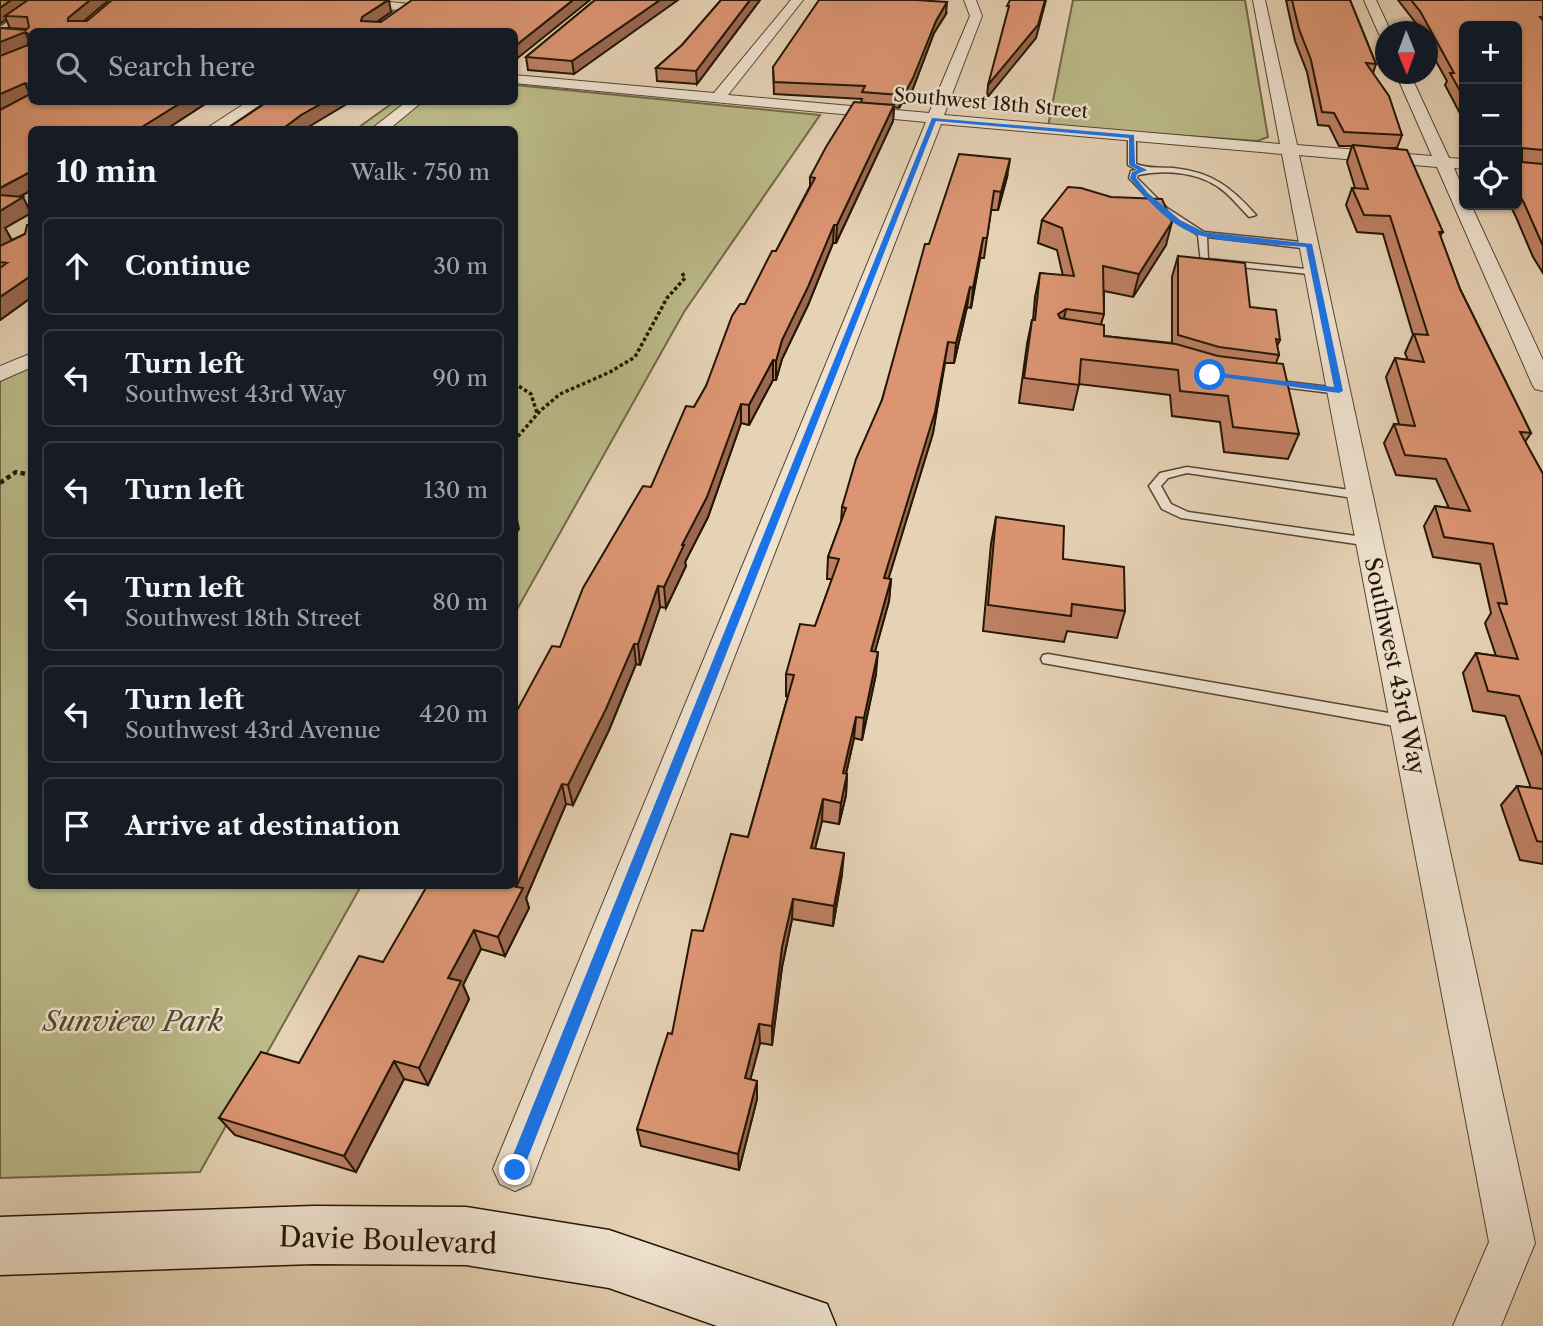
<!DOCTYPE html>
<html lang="en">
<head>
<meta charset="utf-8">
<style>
  body { margin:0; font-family:"Libre Caslon Text",serif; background:#20242c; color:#f1f3f6 }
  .controls { position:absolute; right:21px; top:21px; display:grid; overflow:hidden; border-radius:10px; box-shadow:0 2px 5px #0004 }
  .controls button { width:63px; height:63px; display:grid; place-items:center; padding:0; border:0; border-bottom:2px solid #363941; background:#171b24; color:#f1f3f6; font:35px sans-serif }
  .compass { position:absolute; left:1375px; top:21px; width:63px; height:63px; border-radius:50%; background:#171b24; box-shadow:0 2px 5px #0004; rotate:179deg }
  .stop { position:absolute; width:21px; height:21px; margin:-16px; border:5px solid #1a73e8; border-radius:50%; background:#fff }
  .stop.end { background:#1a73e8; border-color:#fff; box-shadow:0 2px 7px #0008 }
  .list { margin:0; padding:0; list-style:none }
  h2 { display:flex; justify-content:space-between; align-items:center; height:91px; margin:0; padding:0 28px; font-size:30px }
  h2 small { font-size:23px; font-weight:400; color:#9ea1a6 }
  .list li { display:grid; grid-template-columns:46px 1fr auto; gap:21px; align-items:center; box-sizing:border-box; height:98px; margin:0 14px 14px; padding:0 14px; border:2px solid #363941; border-radius:10px }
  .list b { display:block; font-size:26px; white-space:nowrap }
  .list p { margin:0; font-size:23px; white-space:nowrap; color:#9ea1a6 }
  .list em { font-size:23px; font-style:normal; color:#9ea1a6 }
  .icon { flex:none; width:38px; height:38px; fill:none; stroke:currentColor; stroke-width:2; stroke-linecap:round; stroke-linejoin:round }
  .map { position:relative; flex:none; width:1543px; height:1326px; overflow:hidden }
  .search { position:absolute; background:#171b24; box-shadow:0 2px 5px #0004; left:28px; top:28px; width:490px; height:77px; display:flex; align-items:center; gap:18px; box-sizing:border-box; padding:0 24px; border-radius:10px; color:#9ea1a6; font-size:26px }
  .panel { position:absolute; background:#171b24; box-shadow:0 2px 5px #0004; left:28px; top:126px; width:490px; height:763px; border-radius:10px }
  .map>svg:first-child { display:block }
  .green { fill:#bbba89; stroke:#706848; stroke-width:2 }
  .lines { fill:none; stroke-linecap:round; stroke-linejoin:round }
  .lane-casing { stroke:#544532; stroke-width:3 }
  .street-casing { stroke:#544532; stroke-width:2 }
  .secondary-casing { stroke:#241606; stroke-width:3 }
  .path-far1 { stroke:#241606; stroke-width:3.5; stroke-dasharray:3.5 2.5; stroke-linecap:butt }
  .path { stroke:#241606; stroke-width:4.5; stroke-dasharray:4.5 3.5; stroke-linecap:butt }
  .lane { fill:#efe2cf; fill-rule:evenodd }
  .street { fill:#efe2cf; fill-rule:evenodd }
  .secondary { fill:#efe2cf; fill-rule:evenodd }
  .wall { fill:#bd8063; stroke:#241606; stroke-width:2 }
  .shaded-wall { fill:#9a6850; stroke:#241606; stroke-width:2 }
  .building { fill:#dc9573; stroke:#241606; stroke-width:2 }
  .route { fill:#1a73e8 }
  .labels { text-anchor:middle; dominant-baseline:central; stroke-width:5; stroke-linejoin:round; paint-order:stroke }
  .far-street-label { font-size:19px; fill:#241606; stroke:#efe2cf }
  .street-label { font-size:23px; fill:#241606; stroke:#efe2cf }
  .near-park-label { font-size:28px; font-style:italic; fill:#51472d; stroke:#efe2cf }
  .near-street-label { font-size:28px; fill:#241606; stroke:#efe2cf }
</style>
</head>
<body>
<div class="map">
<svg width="1543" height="1326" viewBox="0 0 1543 1326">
  <rect width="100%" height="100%" fill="#e6d2b5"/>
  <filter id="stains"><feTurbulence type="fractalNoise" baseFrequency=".00286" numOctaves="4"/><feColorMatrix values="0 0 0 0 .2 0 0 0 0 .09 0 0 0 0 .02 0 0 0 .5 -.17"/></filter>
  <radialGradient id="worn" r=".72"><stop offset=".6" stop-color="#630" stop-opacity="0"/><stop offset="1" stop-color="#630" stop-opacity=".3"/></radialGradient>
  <path class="green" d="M 1073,0 L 1245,0 L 1268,137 L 1257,141 L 1048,126 Z
    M 515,85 L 820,115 L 684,312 L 515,613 L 514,130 L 355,130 L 394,102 L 514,102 Z
    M 31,360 L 32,886 L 361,886 L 200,1172 L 0,1178 L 0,381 Z"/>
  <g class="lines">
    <g class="lane-casing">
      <path id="lane" d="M 39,0 L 46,0 L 0,32 L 0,27 Z
        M 1132,134 L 1136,136 L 1136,164 C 1149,169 1160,167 1173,168 C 1212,172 1231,187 1256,215 L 1249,217 C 1241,209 1234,200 1226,193 C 1203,172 1167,169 1138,175 L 1137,178 L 1167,208 L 1204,232 L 1310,243 L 1314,246 L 1310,249 L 1207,237 L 1208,259 L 1315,270 L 1318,271 L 1318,275 L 1201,263 L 1198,235 L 1161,212 L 1129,178 L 1131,171 L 1137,170 L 1128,165 L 1128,136 Z
        M 1271,380 L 1339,388 L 1344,391 L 1339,394 L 1267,385 L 1267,381 Z
        M 1187,467 L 1364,492 L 1366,495 L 1360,499 L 1187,473 L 1168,478 L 1161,486 L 1171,504 L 1188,512 L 1370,538 L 1376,542 L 1370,546 L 1181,518 L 1162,509 L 1149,486 L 1160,473 Z
        M 1048,654 L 1406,716 L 1411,718 L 1413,722 L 1411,726 L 1406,728 L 1043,663 L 1041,659 L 1043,655 Z"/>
    </g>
    <g class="street-casing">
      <path id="street" d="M 321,0 C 341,0 404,0 418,7 L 412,11 L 327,4 Z
        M 791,0 L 803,0 L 728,95 L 929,113 L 970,16 L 964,0 L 976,0 L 982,16 L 944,115 L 1280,144 L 1253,0 L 1265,0 L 1297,145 L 1432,156 L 1396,74 L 1410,74 L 1449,158 L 1464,159 L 1464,169 L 1454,168 L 1464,191 L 1464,205 L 1471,205 L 1543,360 L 1543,391 L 1535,389 L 1532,384 L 1437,167 L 1299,155 L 1535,1243 L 1501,1326 L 1453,1326 L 1489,1242 L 1282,154 L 941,124 L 530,1184 L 515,1191 L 500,1184 L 493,1169 L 926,122 L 514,83 L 514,75 L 714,93 Z
        M 1364,0 L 1376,0 L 1391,32 L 1386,32 L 1386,38 L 1379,34 Z
        M 247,102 L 264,102 L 223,130 L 204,130 Z
        M 406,102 L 422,102 L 388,130 L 370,130 Z
        M 32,353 L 32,367 L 0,381 L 0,366 Z"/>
    </g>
    <g class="secondary-casing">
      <path id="secondary" d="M 313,1206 L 466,1207 L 609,1230 L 827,1304 L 836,1326 L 717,1326 L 609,1288 L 466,1265 L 313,1264 L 0,1275 L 0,1217 Z"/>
    </g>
    <path class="path-far1" d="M 514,383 L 531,394 L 537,413
      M 514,441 L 540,411 L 560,394 L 610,372 L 635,357 L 667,298 L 685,278 L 681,271"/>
    <path class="path" d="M 0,483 L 16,472 L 32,475"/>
    <use href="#lane" class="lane"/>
    <use href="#street" class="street"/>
    <use href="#secondary" class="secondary"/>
  </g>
  <path class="wall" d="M 0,0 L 84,21 L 391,12 L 377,22 L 590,0 L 514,32 L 32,32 L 32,102 L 208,102 L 165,130 L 32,130 L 32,190 L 19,197 L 31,213 L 5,228 L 12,240 L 25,234 L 32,225 L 32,297 L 0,320 L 0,28 L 27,29 L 10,28 L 6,19 L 0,24 Z
    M 595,0 L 574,74 L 528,70 L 526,57 Z
    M 721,0 L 760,0 L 697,84 L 657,81 L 656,68 L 682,45 Z
    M 1286,0 L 1350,0 L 1376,64 L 1373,73 L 1402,135 L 1397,148 L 1377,148 L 1443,232 L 1440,236 L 1460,289 L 1531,433 L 1525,442 L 1543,474 L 1543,864 L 1520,860 L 1501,805 L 1517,786 L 1531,788 L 1505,716 L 1473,711 L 1463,673 L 1476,653 L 1496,656 L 1485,623 L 1491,613 L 1480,564 L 1433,557 L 1424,526 L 1435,506 L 1449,508 L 1436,479 L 1396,475 L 1384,443 L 1394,424 L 1399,424 L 1386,377 L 1395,358 L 1408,360 L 1405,353 L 1413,335 L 1383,234 L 1357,232 L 1346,205 L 1352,188 L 1355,188 L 1347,162 L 1352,146 L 1339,146 L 1329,126 L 1318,125 L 1307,72 L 1295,41 Z
    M 1398,0 L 1543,0 L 1543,273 L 1533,257 L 1516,217 L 1510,205 L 1517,205 L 1517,26 L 1464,26 L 1464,121 L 1445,85 L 1447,81 L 1427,45 L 1427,32 L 1420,32 L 1415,22 Z
    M 946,14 L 934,33 L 912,91 L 905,103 L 902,103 L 899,108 L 894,107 L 893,121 L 836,243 L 833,243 L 808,305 L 782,359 L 776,380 L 773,380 L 749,425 L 741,423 L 708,517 L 685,562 L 686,566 L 666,608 L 660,607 L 640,665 L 636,664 L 609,730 L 573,805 L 566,804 L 526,898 L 529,908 L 505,956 L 481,949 L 463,985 L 469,999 L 428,1085 L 404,1079 L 356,1172 L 235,1135 L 219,1118 L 299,1063 L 383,962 L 514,886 L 560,647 L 651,487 L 694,407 L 706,386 L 745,304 L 776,251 L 810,186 L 810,177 L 861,102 L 862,99 L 774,94 L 773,67 Z
    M 1007,177 L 998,210 L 991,210 L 984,258 L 980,258 L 971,308 L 967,307 L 954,363 L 945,363 L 933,433 L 888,579 L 891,579 L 889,601 L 875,651 L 876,674 L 862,740 L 854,738 L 846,774 L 847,774 L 846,795 L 839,824 L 822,821 L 815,848 L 842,874 L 833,926 L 792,919 L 782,967 L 772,1045 L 760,1043 L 750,1080 L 757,1081 L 757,1099 L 739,1170 L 641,1146 L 637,1129 L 672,1034 L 703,931 L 748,837 L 788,696 L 786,696 L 786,674 L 815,626 L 832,579 L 827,579 L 828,557 L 841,522 L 842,507 L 882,400 L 929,244 Z
    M 1042,220 L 1166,245 L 1133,297 L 1104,291 L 1104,314 L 1101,324 L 1104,336 L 1172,343 L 1172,277 L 1178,256 L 1250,307 L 1280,340 L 1277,346 L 1279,355 L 1276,363 L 1299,434 L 1288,459 L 1224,452 L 1220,422 L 1172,416 L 1170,395 L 1079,384 L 1073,410 L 1019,403 L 1027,344 L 1032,320 L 1033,320 L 1035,297 L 1040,273 L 1063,276 L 1057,250 L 1038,243 Z
    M 996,517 L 1063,559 L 1125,611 L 1117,638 L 1067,631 L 1064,642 L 983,631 L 991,544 Z"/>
  <path class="shaded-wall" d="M 11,0 L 34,0 L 5,16 L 6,19 L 0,24 L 0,8 Z
    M 90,0 L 109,0 L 73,30 L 68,21 L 68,18 Z
    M 389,0 L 391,12 L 365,30 L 361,21 L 362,17 Z
    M 573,0 L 590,0 L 514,61 L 514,47 Z
    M 660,0 L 678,0 L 574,74 L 572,61 Z
    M 750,0 L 760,0 L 697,84 L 696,71 Z
    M 1045,0 L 1046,0 L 1036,38 L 987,98 L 988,85 Z
    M 947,2 L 946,14 L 934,33 L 912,91 L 905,103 L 906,91 L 936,21 Z
    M 25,32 L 31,45 L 0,57 L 0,42 Z
    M 25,83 L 31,97 L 0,111 L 0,94 Z
    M 903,90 L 902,103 L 899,108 L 900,95 Z
    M 182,102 L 208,102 L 165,130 L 137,130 Z
    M 324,102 L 350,102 L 305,129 L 281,130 L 301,115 Z
    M 894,105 L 893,121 L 836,243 L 837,225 Z
    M 1010,159 L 1007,177 L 998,210 L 1001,192 Z
    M 32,171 L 32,190 L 0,207 L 0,188 Z
    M 23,197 L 31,213 L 5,228 L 12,241 L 0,248 L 0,211 Z
    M 1172,222 L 1166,245 L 1133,297 L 1139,274 Z
    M 834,225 L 833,243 L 808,305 L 782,359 L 776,380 L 776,361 L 782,340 Z
    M 983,238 L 980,258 L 971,308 L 973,288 Z
    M 32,275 L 32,297 L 0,320 L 0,297 Z
    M 970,287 L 967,307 L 954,363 L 956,343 Z
    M 1066,309 L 1061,333 L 1058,314 Z
    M 948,342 L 933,433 L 882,600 L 884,578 Z
    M 773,360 L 773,380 L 749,425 L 749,405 Z
    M 741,404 L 741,423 L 708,517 L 685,562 L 686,566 L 666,608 L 664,587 Z
    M 517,520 L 519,529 L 514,536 L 514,524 Z
    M 891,579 L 889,601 L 869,673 L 871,651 Z
    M 658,586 L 660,607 L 640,665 L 638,644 Z
    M 634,644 L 636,664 L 609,730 L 573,805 L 568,785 Z
    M 878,652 L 876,674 L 862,740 L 864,718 Z
    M 856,717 L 854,738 L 841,795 L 843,773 Z
    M 847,774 L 846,795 L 839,824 L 841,803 Z
    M 562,784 L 566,804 L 526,898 L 529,908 L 505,956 L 498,937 L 516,887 Z
    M 823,799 L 822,821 L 810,869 L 811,848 Z
    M 844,853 L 842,874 L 833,926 L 834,906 Z
    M 793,899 L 792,919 L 782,967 L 772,1045 L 772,1026 L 782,947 Z
    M 474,930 L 481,949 L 463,985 L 469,999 L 428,1085 L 419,1068 L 448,978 Z
    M 759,1024 L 760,1043 L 746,1096 L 745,1078 Z
    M 394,1061 L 404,1079 L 356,1172 L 344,1156 Z
    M 757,1081 L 757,1099 L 739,1170 L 738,1154 Z"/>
  <path class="building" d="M 0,0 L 11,0 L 0,8 Z
    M 28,0 L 90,0 L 68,18 L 68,21 L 87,21 L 112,0 L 388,0 L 362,17 L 361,21 L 381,22 L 412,0 L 573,0 L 514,47 L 514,32 L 32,32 L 32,86 L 25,83 L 0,94 L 0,56 L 28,45 L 29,34 L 25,32 L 0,42 L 0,28 L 26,30 L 29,27 L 27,17 L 5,16 Z
    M 595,0 L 660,0 L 572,61 L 526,57 Z
    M 721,0 L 750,0 L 696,71 L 656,68 L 682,45 Z
    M 819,0 L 916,0 L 947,2 L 936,21 L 913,78 L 906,91 L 903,90 L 900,95 L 862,92 L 865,86 L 774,82 L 773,67 Z
    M 1010,0 L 1045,0 L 1038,25 L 988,85 L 1009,6 L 1007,6 Z
    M 1292,0 L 1350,0 L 1376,64 L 1366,63 L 1389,96 L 1402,135 L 1344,132 L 1334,113 L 1322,112 L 1311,60 L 1299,29 Z
    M 1411,0 L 1543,0 L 1543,17 L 1540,17 L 1543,21 L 1543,150 L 1522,148 L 1522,162 L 1543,164 L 1543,246 L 1524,203 L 1517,191 L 1517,26 L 1464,26 L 1464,98 L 1450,73 L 1454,73 L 1420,11 Z
    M 32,93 L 32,102 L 182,102 L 137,130 L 32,130 L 32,171 L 0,188 L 0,110 Z
    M 267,102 L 324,102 L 301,115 L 281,130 L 225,130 Z
    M 854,102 L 894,105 L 837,225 L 834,225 L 808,287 L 782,340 L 776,361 L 773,360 L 749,405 L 741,404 L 707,497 L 682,545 L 684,545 L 664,587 L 658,586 L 638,644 L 634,644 L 606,709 L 568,785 L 562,784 L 516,887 L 523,888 L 498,937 L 474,930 L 448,978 L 461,981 L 419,1068 L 394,1061 L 344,1156 L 219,1118 L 261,1052 L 299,1063 L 359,956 L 383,962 L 427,886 L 514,886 L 514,716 L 552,646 L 560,647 L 583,588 L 643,486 L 651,487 L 686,406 L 694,407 L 706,386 L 732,316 L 740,304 L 745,304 L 772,251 L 776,251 L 815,178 L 810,177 L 826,147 Z
    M 1353,145 L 1407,150 L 1443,232 L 1439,232 L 1460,289 L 1531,433 L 1520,432 L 1543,474 L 1543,757 L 1519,696 L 1488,691 L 1476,653 L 1518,659 L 1498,603 L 1507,604 L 1493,544 L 1444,537 L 1435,506 L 1470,511 L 1446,459 L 1405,455 L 1394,424 L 1415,426 L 1395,358 L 1424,362 L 1414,334 L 1428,335 L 1390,216 L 1364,215 L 1352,188 L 1368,189 Z
    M 959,154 L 1010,159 L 1001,192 L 994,191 L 987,238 L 983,238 L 973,288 L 970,287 L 956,343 L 948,342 L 935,412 L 884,578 L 891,579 L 871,651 L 878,652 L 864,718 L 856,717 L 843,773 L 847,774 L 841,803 L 823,799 L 811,848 L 844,853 L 834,906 L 793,899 L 782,947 L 772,1026 L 759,1024 L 745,1078 L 757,1081 L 738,1154 L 637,1129 L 668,1033 L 672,1034 L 692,930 L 703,931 L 731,834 L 748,837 L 794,675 L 786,674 L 800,624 L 815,626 L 839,559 L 828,557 L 846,508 L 842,507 L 856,459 L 882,400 L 925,244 L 929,244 Z
    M 1068,187 L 1081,188 L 1111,197 L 1162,199 L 1172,222 L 1139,274 L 1103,266 L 1104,314 L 1066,309 L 1058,314 L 1060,318 L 1104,325 L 1104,336 L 1176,344 L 1218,356 L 1283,364 L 1299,434 L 1233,427 L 1228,396 L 1180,391 L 1178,370 L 1081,359 L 1079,385 L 1024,378 L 1032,320 L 1035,320 L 1040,273 L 1074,276 L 1062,228 L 1042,220 Z
    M 0,195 L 23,197 L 0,211 Z
    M 27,225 L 32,225 L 32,275 L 0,297 L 0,268 L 7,263 L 0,262 L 0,246 L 25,234 Z
    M 1178,256 L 1245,263 L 1250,307 L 1276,310 L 1280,340 L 1276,339 L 1279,355 L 1219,347 L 1178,335 Z
    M 996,517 L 1064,526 L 1063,559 L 1124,567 L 1125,611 L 1072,604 L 1071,616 L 988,605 Z
    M 1517,786 L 1543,789 L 1543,842 L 1537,841 Z"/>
  <path class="route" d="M 932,118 L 1134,135 L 1135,164 L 1147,170 L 1137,174 L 1136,178 L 1148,193 L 1180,220 L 1204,232 L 1312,244 L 1343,391 L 1339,393 L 1206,375 L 1210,372 L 1334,387 L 1306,247 C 1273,244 1235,244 1202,236 C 1173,229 1147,201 1130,178 L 1132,172 L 1138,170 L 1129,165 L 1129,138 L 936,121 L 523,1170 L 521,1175 L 515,1178 L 509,1175 L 507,1170 Z"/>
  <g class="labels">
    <g class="far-street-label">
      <text transform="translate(991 103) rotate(5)">Southwest 18th Street</text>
    </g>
    <g class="street-label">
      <text transform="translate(1395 666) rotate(78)">Southwest 43rd Way</text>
    </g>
    <g class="near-park-label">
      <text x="133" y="1021">Sunview Park</text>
    </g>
    <g class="near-street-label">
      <text transform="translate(388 1240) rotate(2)">Davie Boulevard</text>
    </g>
  </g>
  <rect width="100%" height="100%" filter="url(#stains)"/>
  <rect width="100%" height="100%" fill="url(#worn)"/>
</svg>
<div class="controls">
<button>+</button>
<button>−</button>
<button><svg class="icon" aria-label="locate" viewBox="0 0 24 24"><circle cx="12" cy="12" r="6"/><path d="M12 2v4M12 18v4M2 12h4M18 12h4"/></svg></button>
</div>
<svg class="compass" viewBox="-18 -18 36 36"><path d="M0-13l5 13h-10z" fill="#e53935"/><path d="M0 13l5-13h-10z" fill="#9ea1a6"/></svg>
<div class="stop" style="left:1210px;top:375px"></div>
<div class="stop end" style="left:515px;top:1170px"></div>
<div class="search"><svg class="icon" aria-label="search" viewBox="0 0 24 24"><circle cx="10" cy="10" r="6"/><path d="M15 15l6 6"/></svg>Search here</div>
<section class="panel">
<h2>10 min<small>Walk · 750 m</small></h2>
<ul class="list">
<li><svg class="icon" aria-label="ahead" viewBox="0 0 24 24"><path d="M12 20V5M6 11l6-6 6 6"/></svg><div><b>Continue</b></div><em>30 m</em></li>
<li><svg class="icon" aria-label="left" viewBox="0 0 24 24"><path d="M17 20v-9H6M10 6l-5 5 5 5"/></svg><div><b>Turn left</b><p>Southwest 43rd Way</p></div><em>90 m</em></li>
<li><svg class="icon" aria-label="left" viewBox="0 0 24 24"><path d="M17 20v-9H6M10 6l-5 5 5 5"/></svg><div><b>Turn left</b></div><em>130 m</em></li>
<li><svg class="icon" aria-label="left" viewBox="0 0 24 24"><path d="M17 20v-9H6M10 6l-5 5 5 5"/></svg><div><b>Turn left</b><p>Southwest 18th Street</p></div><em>80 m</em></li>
<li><svg class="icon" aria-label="left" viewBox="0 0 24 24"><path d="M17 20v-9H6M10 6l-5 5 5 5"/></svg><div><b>Turn left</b><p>Southwest 43rd Avenue</p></div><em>420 m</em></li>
<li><svg class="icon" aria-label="arrive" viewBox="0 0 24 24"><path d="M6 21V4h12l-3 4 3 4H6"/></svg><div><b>Arrive at destination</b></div></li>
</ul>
</section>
</div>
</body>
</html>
